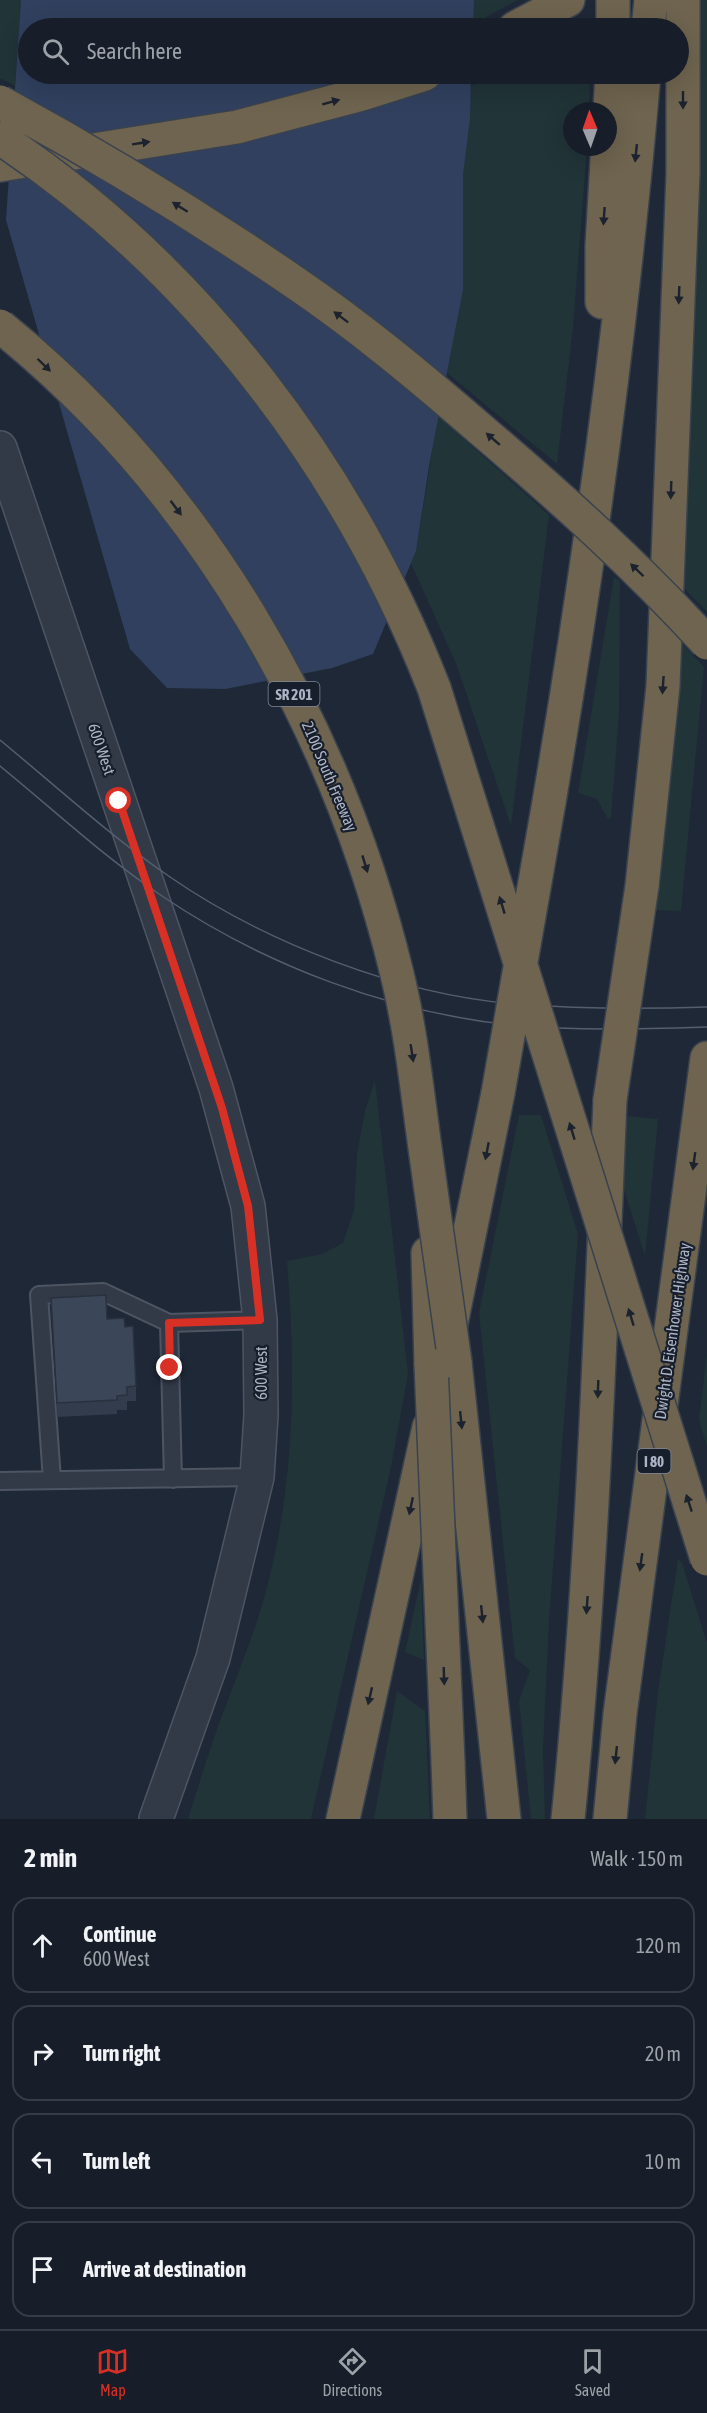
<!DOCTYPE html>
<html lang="en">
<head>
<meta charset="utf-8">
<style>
  body { margin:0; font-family:"Asap Condensed",sans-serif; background:#202731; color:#f1f3f6 }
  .compass { position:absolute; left:563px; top:102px; width:54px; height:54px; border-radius:50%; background:#171e29; box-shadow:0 6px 24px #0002; rotate:358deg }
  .stop { position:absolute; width:18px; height:18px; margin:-14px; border:4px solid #d93025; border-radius:50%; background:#fff }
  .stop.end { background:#d93025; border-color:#fff; box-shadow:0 2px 6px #0008 }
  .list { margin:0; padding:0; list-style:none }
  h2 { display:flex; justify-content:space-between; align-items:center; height:78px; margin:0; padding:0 24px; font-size:26px }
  h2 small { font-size:20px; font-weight:400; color:#9ea2a8 }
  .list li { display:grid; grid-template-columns:39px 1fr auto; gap:18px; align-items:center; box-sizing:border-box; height:96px; margin:0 12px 12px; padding:0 12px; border:2px solid #363c46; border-radius:18px }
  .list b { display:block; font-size:22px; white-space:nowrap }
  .list p { margin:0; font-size:20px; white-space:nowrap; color:#9ea2a8 }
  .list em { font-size:20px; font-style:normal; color:#9ea2a8 }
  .icon { flex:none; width:33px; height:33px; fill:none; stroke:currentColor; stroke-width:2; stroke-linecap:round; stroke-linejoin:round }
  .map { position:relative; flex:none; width:707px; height:1819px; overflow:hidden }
  .search { position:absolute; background:#171e29; box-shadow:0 6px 24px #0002; left:18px; right:18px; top:18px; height:66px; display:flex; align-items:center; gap:15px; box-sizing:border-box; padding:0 21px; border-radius:33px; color:#9ea2a8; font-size:22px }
  .sheet { height:510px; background:#171e29 }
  nav { display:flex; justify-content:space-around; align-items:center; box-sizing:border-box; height:84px; border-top:2px solid #363c46; background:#171e29; font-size:16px; color:#9ea2a8 }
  nav a { display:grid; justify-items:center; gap:3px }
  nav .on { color:#d93025 }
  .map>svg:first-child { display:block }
  .green { fill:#213438 }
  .water { fill:#30405e }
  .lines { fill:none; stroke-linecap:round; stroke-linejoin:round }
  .service-casing { stroke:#4d5563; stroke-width:20 }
  .tertiary-casing { stroke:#4d5563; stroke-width:36 }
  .motorway-casing { stroke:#3a424f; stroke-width:36 }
  .service { stroke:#323a48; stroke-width:16 }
  .tertiary { stroke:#323a48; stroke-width:33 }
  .motorway { stroke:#6e644f; stroke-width:33 }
  .tram { stroke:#545e6f; stroke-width:1.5 }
  .motorway-bridge-casing { stroke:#3a424f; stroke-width:36; stroke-linecap:butt }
  .motorway-bridge { stroke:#6e644f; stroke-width:33 }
  .wall { fill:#333c4c }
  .building { fill:#3b4658; stroke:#29313e; stroke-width:1.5 }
  .oneway { fill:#1c222e }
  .route { stroke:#d93025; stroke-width:8 }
  .labels { text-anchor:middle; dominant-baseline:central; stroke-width:4.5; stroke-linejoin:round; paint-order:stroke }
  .shield { fill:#181f2c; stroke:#808897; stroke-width:1.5 }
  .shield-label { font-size:15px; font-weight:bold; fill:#acb5c5 }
  .street-label { font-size:16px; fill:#acb5c5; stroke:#181f2c }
</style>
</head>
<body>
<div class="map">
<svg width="707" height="1819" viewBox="0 0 707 1819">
  <rect width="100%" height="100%" fill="#1f2837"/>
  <path class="green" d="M 0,0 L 21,0 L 15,86 L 0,78 Z
    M 473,0 L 518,0 L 473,24 Z
    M 696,0 L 707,0 L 707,612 L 670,574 Z
    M 496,74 L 590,74 L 589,111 L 572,111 L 572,147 L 587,147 L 573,327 L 557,464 L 447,373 L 463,290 L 463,175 L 471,86 Z
    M 438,416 L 549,515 L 511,826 L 457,666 L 411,563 L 416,551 Z
    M 614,577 L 620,581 L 619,714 L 611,818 L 608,819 L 597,799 L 578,793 Z
    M 666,627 L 704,667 L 681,911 L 644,910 Z
    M 375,1080 L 408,1374 L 391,1467 L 311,1819 L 188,1819 C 197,1790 206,1761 216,1732 C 233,1685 253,1639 266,1591 C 295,1483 296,1371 287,1261 L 322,1254 L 343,1243 L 354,1210 L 357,1154 L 365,1111 Z
    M 519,1115 L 541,1115 L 578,1234 L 549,1621 L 543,1751 L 545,1819 L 531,1819 L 519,1701 L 530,1670 L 515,1658 L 479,1313 Z
    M 627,1116 L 658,1119 L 645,1256 L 620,1177 Z
    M 707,1353 L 707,1447 L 699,1420 Z
    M 678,1559 L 682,1563 L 707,1643 L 707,1819 L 645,1819 L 658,1692 Z
    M 421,1579 L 424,1660 L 405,1652 Z
    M 397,1691 L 425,1711 L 430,1819 L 374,1819 Z"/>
  <path class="water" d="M 21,0 L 474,0 L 473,28 L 28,28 L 28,74 L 471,74 L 470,118 L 463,175 L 463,290 L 429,466 L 416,551 L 373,654 L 332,668 L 225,689 L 167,688 L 130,649 L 6,220 Z"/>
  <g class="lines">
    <g class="service-casing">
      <path id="service" d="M 169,1323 L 173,1479
        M 52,1480 L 39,1295 L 103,1292 L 169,1323 L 260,1320
        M 0,1481 L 257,1477"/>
    </g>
    <g class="tertiary-casing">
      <path id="tertiary" d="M 0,448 L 216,1088 L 248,1206 L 260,1320 L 261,1415 L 257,1477 L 213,1658 L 156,1819"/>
    </g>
    <g class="motorway-casing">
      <path id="motorway" d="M 515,28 L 568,0
        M 613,28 L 613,0
        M 648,28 L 651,0
        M 0,165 L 237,127 L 362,94 L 425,74
        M 602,302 L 602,246 L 612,74
        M 549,802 C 590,561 623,317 644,74
        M 642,886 L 663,686 L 683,173 L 683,0
        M 428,1253 L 431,1365
        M 451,1324 L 498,1093
        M 455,1362 L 504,1819
        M 448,1762 L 450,1819
        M 343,1819 L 429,1427
        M 568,1819 C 592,1580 600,1340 610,1100
        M 610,1819 L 620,1714 L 707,1058"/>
    </g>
    <use href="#service" class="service"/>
    <use href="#tertiary" class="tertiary"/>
    <use href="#motorway" class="motorway"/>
    <path class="tram" d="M 0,740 C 56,786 110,836 170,877 C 266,943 400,995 516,1004 C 580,1009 644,1009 707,1007
      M 0,766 C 54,810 105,858 162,896 C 264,965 391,1013 512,1025 C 577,1031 642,1029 707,1027"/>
    <g class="motorway-bridge-casing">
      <path id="motorway-bridge" d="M 0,102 C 101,157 199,217 294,282 C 359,326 420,377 479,428 C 559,496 637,566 707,643
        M 0,138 C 198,269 348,469 434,688 L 707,1559
        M 0,326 C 201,488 337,726 397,974 C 411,1031 417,1090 425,1148 C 435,1219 445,1291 455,1362
        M 498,1093 L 549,802
        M 610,1100 L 642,886
        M 431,1365 L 448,1762"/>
    </g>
    <use href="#motorway-bridge" class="motorway-bridge"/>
  </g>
  <path class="wall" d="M 51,1298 L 107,1319 L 125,1327 L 136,1386 L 136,1401 L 127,1401 L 127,1410 L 117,1410 L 117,1414 L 57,1417 Z"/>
  <path class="building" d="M 106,1295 L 107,1319 L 124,1318 L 125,1327 L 133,1326 L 136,1386 L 127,1387 L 127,1395 L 117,1396 L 117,1400 L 57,1403 L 51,1298 Z"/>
  <defs><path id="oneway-solid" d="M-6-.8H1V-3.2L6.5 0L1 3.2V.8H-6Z" transform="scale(1.5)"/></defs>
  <g class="oneway">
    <use href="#oneway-solid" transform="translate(683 100) rotate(90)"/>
    <use href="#oneway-solid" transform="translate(331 102) rotate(-15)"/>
    <use href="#oneway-solid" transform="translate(141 143) rotate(-9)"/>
    <use href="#oneway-solid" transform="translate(636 153) rotate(96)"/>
    <use href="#oneway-solid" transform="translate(180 207) rotate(-148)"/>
    <use href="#oneway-solid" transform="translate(604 216) rotate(94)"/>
    <use href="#oneway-solid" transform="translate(679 295) rotate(92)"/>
    <use href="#oneway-solid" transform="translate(341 317) rotate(-143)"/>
    <use href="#oneway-solid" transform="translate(44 365) rotate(44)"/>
    <use href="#oneway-solid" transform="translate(493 439) rotate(-139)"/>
    <use href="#oneway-solid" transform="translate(671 490) rotate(92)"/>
    <use href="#oneway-solid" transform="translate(176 508) rotate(53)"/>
    <use href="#oneway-solid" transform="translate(637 570) rotate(-136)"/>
    <use href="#oneway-solid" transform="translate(663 685) rotate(94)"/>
    <use href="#oneway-solid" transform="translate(365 864) rotate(73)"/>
    <use href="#oneway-solid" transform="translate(502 905) rotate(-107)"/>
    <use href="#oneway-solid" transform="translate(412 1053) rotate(81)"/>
    <use href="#oneway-solid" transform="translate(572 1131) rotate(-107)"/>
    <use href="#oneway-solid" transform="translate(487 1151) rotate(101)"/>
    <use href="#oneway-solid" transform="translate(694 1161) rotate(98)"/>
    <use href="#oneway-solid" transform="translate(631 1317) rotate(-107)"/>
    <use href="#oneway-solid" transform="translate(598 1389) rotate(92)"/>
    <use href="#oneway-solid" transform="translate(461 1420) rotate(84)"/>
    <use href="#oneway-solid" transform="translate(689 1503) rotate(-108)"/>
    <use href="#oneway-solid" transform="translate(411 1506) rotate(102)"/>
    <use href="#oneway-solid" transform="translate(641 1562) rotate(98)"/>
    <use href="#oneway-solid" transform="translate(587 1605) rotate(94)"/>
    <use href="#oneway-solid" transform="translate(482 1614) rotate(84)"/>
    <use href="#oneway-solid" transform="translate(444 1676) rotate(88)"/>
    <use href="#oneway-solid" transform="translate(370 1696) rotate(103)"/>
    <use href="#oneway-solid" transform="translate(616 1755) rotate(96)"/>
  </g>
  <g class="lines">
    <path class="route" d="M 119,801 L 222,1108 L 248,1206 L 260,1320 L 169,1323 L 170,1368"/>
  </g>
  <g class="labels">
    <g class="shield">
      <rect x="268.5" y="682" width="51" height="24" rx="4.5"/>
      <rect x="637.5" y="1449" width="33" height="24" rx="4.5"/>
    </g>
    <g class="shield-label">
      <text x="294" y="694">SR 201</text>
      <text x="654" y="1461">I 80</text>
    </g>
    <g class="street-label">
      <text transform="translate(102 749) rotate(71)">600 West</text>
      <text transform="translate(330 776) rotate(67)">2100 South Freeway</text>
      <text transform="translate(672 1331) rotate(-82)">Dwight D. Eisenhower Highway</text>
      <text transform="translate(261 1373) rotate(-90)">600 West</text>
    </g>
  </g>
</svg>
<svg class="compass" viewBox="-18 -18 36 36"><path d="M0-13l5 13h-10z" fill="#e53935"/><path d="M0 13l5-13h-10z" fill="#9ea2a8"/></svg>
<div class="stop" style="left:119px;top:801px"></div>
<div class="stop end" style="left:170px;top:1368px"></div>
<div class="search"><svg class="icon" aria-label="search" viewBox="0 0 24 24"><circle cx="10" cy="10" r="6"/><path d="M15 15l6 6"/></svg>Search here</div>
</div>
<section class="sheet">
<h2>2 min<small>Walk · 150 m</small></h2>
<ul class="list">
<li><svg class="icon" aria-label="ahead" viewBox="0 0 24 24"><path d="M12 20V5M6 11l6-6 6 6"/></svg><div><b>Continue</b><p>600 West</p></div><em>120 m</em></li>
<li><svg class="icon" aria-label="right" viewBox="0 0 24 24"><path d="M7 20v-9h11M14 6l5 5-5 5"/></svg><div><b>Turn right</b></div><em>20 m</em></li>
<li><svg class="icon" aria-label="left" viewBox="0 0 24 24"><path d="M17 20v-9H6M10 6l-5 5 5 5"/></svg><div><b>Turn left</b></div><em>10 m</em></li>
<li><svg class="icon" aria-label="arrive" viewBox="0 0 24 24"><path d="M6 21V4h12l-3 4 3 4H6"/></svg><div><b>Arrive at destination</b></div></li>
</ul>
</section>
<nav>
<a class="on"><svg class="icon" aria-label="map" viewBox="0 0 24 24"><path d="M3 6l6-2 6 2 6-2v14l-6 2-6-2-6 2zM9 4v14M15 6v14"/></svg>Map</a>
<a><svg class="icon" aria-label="directions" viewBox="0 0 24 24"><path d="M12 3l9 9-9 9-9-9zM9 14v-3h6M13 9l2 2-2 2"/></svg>Directions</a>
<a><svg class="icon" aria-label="saved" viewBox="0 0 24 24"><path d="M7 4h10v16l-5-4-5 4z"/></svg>Saved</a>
</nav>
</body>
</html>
